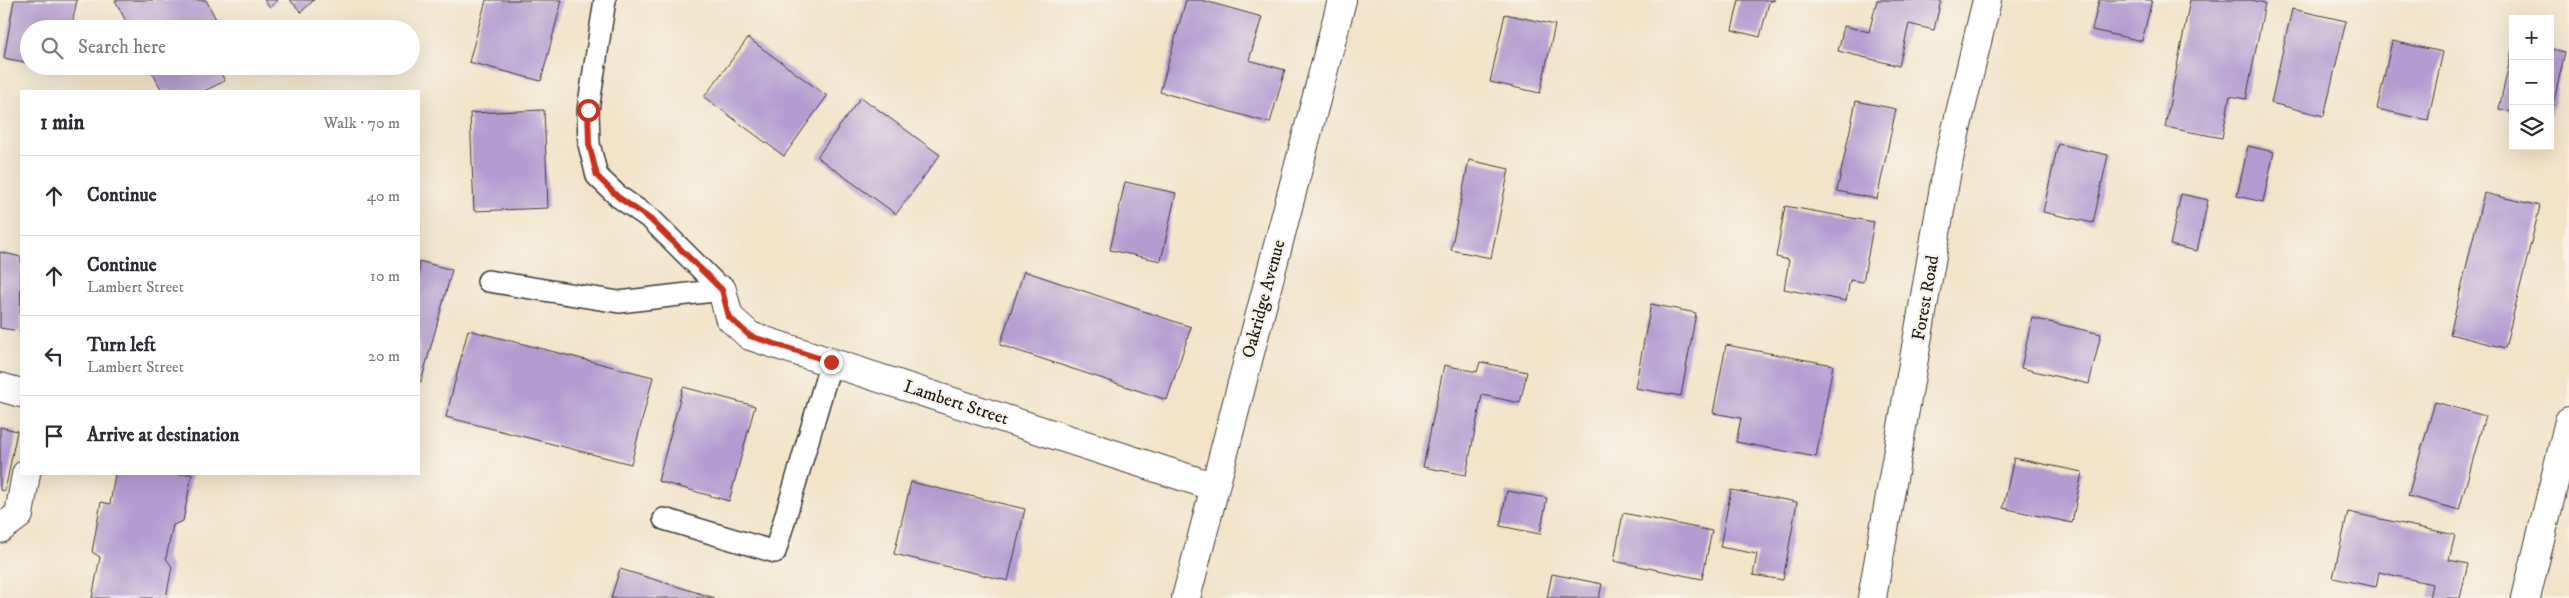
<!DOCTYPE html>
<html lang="en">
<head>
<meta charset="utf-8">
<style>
  body { margin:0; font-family:"IM FELL DW Pica",serif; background:#f2f2f3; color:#2b2b33 }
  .controls { position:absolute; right:15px; top:15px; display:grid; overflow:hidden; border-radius:0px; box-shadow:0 5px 20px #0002 }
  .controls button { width:45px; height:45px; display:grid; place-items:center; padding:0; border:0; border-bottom:1px solid #e1e1e2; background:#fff; color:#2b2b33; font:25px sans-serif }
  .stop { position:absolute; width:15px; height:15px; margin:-11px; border:4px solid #c8321e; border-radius:50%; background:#fff }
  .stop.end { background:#c8321e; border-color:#fff; box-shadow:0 1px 5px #0008 }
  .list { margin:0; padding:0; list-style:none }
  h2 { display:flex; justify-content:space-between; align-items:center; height:65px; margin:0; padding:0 20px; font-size:21px }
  h2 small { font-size:16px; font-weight:400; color:#7c7c81 }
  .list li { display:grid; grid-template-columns:32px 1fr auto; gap:15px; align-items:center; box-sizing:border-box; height:80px; padding:0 20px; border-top:1px solid #e1e1e2 }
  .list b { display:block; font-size:19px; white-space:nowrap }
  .list p { margin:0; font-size:16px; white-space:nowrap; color:#7c7c81 }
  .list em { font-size:16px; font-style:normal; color:#7c7c81 }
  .icon { flex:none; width:28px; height:28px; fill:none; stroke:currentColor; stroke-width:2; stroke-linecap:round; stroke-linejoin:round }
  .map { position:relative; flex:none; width:2569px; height:598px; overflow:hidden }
  .search { position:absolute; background:#fff; box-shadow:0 5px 20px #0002; left:20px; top:20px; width:400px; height:55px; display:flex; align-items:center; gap:12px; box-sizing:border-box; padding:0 18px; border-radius:28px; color:#7c7c81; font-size:19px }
  .panel { position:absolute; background:#fff; box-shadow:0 5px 20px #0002; left:20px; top:90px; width:400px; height:385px; border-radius:0px }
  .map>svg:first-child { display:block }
  .building { fill:#b49cd0 }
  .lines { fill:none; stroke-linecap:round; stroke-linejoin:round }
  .service-casing { stroke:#3c3a36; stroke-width:24 }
  .minor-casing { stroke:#3c3a36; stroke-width:30 }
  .service { stroke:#fff; stroke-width:21 }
  .minor { stroke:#fff; stroke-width:28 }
  .route { stroke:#c8321e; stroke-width:6 }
  .labels { text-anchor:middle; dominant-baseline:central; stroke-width:4.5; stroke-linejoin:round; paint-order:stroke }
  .street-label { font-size:18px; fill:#1c1c1c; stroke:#f7f3e8 }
</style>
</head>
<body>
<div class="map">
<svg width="2569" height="598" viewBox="0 0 2569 598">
  <rect width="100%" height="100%" fill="#f7f3e8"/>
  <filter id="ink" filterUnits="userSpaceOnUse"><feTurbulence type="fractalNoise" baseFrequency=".02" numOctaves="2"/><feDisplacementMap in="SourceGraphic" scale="10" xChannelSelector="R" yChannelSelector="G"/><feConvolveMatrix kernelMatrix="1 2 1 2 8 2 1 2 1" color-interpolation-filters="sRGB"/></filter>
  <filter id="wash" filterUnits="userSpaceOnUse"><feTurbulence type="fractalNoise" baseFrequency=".0096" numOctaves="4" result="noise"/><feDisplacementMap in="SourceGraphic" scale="20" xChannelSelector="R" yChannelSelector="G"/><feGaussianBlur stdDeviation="1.12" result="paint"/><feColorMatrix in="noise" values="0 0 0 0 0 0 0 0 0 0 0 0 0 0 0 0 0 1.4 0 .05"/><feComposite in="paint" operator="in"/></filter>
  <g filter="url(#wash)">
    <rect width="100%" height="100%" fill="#f3e3c9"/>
    <g id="blocks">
      <path class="building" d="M 14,0 L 77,0 L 71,29 L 29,29 L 29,63 L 4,58 Z
        M 115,0 L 185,0 L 186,2 L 191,0 L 206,0 L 221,29 L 130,29 Z
        M 264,0 L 278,0 L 270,7 Z
        M 290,0 L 314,0 L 301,12 Z
        M 486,0 L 562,0 L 541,81 L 469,62 Z
        M 1186,0 L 1201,0 L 1262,17 L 1249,60 L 1285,70 L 1270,123 L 1160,92 Z
        M 1739,0 L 1775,0 L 1769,2 L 1760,37 L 1732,30 Z
        M 1877,0 L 1941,0 L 1934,30 L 1909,24 L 1899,66 L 1838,51 L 1844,26 L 1869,32 Z
        M 2099,0 L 2152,0 L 2142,41 L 2092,30 Z
        M 2190,0 L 2251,0 L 2265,3 L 2246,99 L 2230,96 L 2222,138 L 2165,127 Z
        M 2292,9 L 2346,21 L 2324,116 L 2271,103 Z
        M 1505,14 L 1555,25 L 1540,93 L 1490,82 Z
        M 748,38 L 827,96 L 784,156 L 704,97 Z
        M 2392,41 L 2443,52 L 2428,120 L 2377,109 Z
        M 2550,49 L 2565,52 L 2551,114 L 2550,114 Z
        M 2512,50 L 2513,50 L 2513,112 L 2499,109 Z
        M 149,66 L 217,66 L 225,81 L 204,91 L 162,91 Z
        M 861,97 L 940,155 L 896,214 L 817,157 Z
        M 1856,101 L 1896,109 L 1877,199 L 1837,191 Z
        M 544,110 L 548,208 L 474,211 L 470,113 Z
        M 2058,144 L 2108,155 L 2093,223 L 2043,212 Z
        M 2248,146 L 2274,152 L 2263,202 L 2237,196 Z
        M 1469,160 L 1509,169 L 1491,258 L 1451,250 Z
        M 1125,182 L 1176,193 L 1161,261 L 1110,250 Z
        M 2484,193 L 2540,206 L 2505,348 L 2450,334 Z
        M 2181,194 L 2208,200 L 2197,251 L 2170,245 Z
        M 1785,206 L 1874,222 L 1863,282 L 1850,280 L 1846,301 L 1784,289 L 1789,260 L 1776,257 Z
        M 0,252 L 21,257 L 20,331 L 0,328 Z
        M 419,261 L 452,270 L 421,382 L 419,381 Z
        M 1024,271 L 1191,327 L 1167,400 L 1000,345 Z
        M 1651,304 L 1696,313 L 1681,396 L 1635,388 Z
        M 2032,318 L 2101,334 L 2089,384 L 2021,368 Z
        M 468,330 L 653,377 L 631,464 L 446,417 Z
        M 1726,345 L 1833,365 L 1816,457 L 1736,442 L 1741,418 L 1713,413 Z
        M 1480,362 L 1527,372 L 1520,403 L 1482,395 L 1466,475 L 1423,467 L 1444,365 L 1477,372 Z
        M 683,387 L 755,406 L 729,501 L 658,481 Z
        M 2435,402 L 2485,416 L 2459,510 L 2408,496 Z
        M 0,427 L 17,431 L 5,491 L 0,490 Z
        M 2014,458 L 2082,472 L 2072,523 L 2003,508 Z
        M 115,474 L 192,474 L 183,521 L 173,525 L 166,558 L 172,567 L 166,598 L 92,598 L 100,557 L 92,552 L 101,502 L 110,504 Z
        M 911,482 L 1025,509 L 1008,581 L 894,554 Z
        M 1731,490 L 1797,502 L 1783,580 L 1753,575 L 1757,554 L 1720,547 Z
        M 1507,491 L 1547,498 L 1540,534 L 1500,526 Z
        M 2348,512 L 2455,535 L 2449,560 L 2468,564 L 2460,598 L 2429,598 L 2432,584 L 2379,572 L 2376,587 L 2333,578 Z
        M 1623,513 L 1712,531 L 1702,579 L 1614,561 Z
        M 620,569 L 715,598 L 611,598 Z
        M 1552,574 L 1602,584 L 1599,598 L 1547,598 Z"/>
    </g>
  </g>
  <g filter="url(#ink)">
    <use href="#blocks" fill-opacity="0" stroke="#3c3a36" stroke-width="1"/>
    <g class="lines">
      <g class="service-casing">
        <path id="service" d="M 605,0 L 588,110 L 589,144 L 597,176 L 619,197 L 651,219 L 722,290
          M 488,281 L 619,302 L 722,290
          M 664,519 L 775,552 L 831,362"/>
      </g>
      <g class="minor-casing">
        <path id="minor" d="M 722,290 L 729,317 L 750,336 L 1215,487
          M 0,387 L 21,393
          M 0,529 L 19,515 L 26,474
          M 1186,598 L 1342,0
          M 1872,598 L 1949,159 L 1987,0
          M 2526,598 L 2569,421"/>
      </g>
      <use href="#service" class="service"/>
      <use href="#minor" class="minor"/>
    </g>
  </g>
  <g class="lines" filter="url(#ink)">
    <path class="route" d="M 588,110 L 589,144 L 597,176 L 618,197 L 650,219 L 722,290 L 729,317 L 750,336 L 831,362"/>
  </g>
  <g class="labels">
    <g class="street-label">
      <text transform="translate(1926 298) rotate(-80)">Forest Road</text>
      <text transform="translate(1264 299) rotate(-75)">Oakridge Avenue</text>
      <text transform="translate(956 403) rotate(18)">Lambert Street</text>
    </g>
  </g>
</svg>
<div class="controls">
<button>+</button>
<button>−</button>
<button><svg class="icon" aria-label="layers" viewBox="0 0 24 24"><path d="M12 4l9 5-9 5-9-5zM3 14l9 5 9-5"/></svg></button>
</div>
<div class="stop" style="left:588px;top:110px"></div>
<div class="stop end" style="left:831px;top:362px"></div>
<div class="search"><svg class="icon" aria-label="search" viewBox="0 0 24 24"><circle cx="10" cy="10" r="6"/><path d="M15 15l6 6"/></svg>Search here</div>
<section class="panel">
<h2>1 min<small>Walk · 70 m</small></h2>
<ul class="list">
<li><svg class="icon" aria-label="ahead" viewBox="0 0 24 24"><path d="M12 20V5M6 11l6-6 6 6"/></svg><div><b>Continue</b></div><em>40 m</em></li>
<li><svg class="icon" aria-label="ahead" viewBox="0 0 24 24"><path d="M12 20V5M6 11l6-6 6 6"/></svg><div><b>Continue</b><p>Lambert Street</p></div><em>10 m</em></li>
<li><svg class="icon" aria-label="left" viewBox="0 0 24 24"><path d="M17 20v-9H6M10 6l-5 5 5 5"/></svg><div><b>Turn left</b><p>Lambert Street</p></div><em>20 m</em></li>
<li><svg class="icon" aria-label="arrive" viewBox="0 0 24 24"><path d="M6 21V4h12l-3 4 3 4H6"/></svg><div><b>Arrive at destination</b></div></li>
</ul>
</section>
</div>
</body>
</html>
